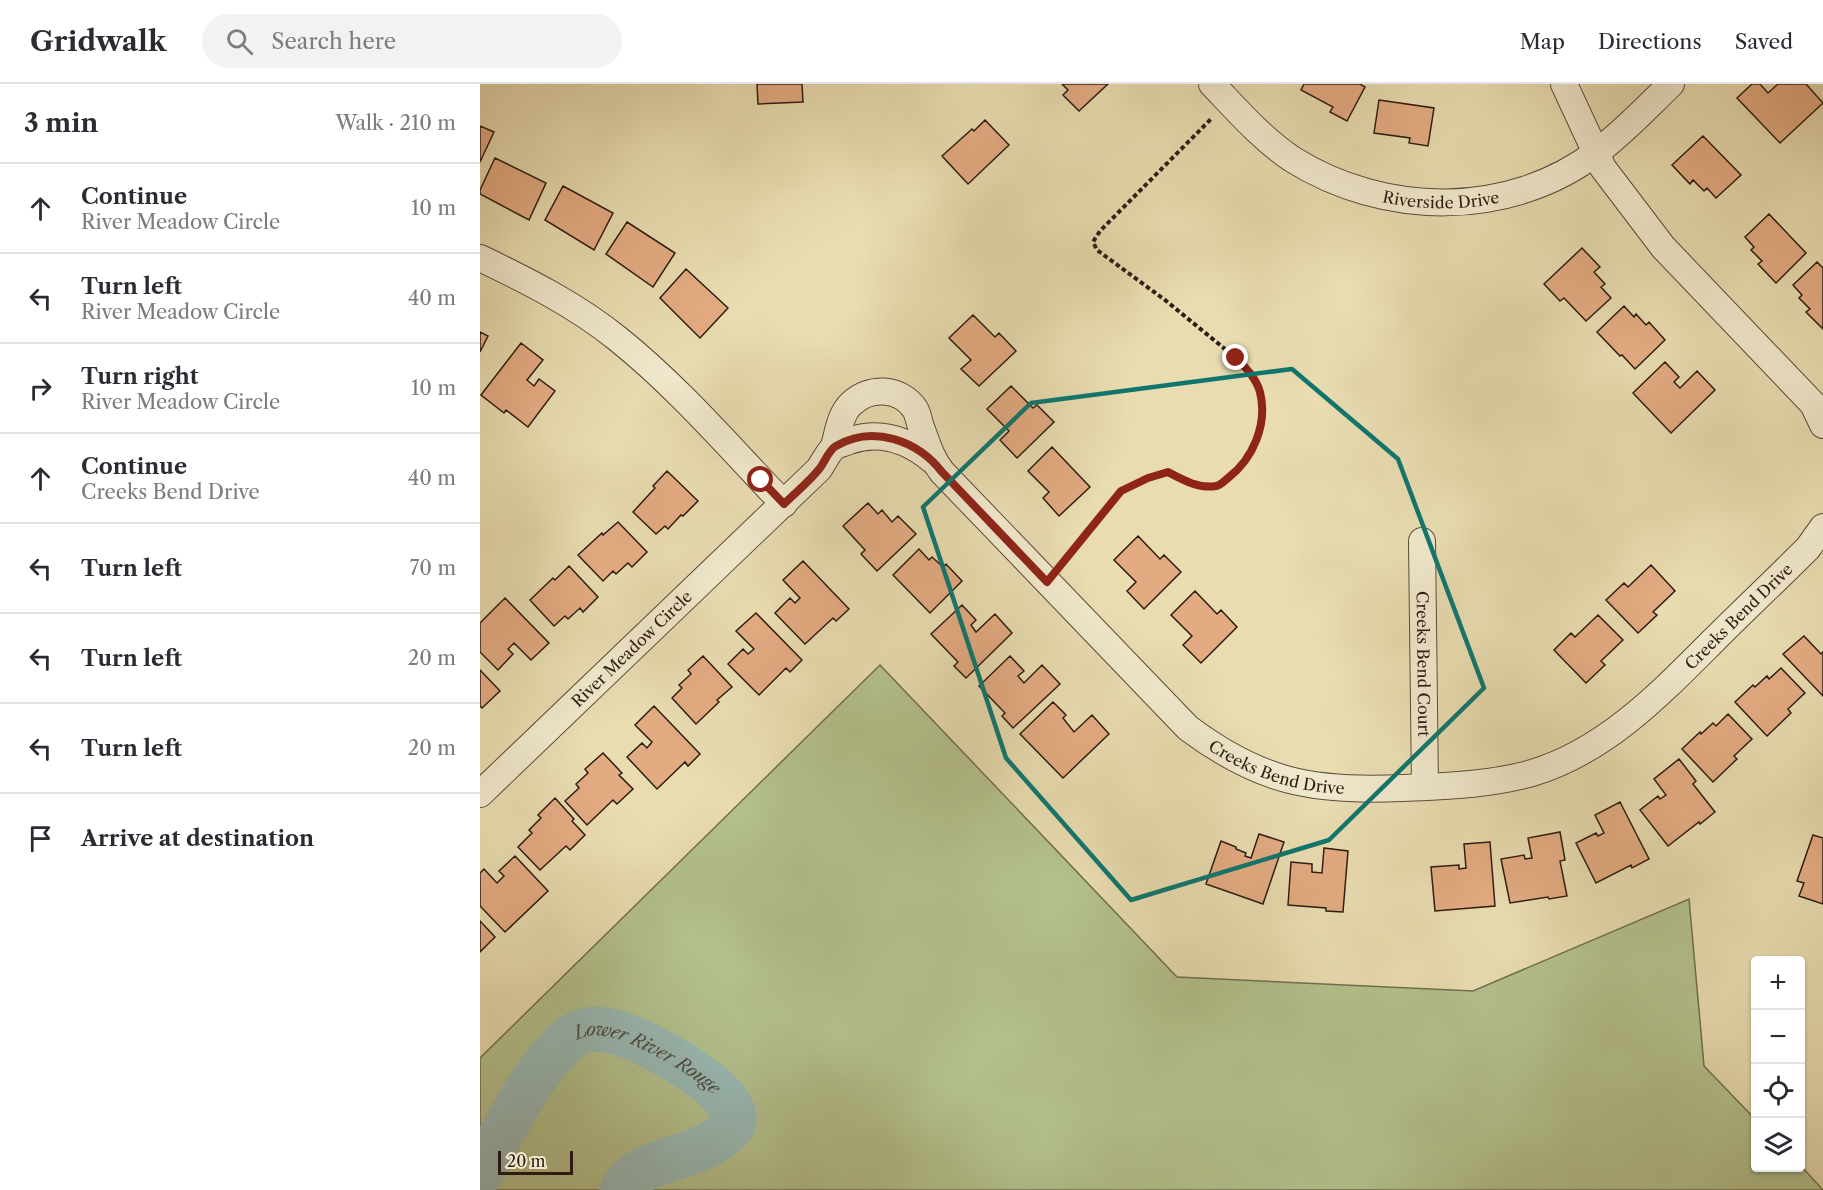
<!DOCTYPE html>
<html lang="en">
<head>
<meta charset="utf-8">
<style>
  body { margin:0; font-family:"Libre Caslon Text",serif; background:#f2f2f3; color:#2b2b33 }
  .controls { position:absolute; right:18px; bottom:18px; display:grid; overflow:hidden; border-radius:6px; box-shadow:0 2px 4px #0004 }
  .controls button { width:54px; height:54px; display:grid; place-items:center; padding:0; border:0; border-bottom:2px solid #e1e1e2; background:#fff; color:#2b2b33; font:30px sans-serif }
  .scale { position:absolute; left:18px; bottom:15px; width:75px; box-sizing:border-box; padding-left:6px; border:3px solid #2e1c13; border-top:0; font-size:16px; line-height:21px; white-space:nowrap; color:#2e1c13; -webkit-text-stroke:4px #f0e8cc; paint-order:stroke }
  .stop { position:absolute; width:18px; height:18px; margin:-14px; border:4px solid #8f2418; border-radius:50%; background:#fff }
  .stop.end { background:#8f2418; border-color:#fff; box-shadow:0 2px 6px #0008 }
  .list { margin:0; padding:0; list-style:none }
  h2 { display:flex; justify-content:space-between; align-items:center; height:78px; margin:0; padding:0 24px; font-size:26px }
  h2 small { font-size:20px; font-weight:400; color:#7c7c81 }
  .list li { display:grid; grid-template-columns:39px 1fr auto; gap:18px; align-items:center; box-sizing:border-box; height:90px; padding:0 24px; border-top:2px solid #e1e1e2 }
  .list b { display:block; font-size:22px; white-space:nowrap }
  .list p { margin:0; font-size:20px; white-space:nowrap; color:#7c7c81 }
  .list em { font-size:20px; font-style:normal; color:#7c7c81 }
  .icon { flex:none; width:33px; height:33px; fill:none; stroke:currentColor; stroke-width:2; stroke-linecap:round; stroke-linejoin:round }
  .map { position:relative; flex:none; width:1343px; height:1106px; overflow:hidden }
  header { display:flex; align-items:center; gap:36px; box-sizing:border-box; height:84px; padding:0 30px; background:#fff; border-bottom:2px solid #e1e1e2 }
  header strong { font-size:28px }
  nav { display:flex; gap:33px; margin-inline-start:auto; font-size:21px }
  .search { width:420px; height:54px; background:#f2f2f3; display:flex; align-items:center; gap:15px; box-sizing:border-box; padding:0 21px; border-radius:33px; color:#7c7c81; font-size:22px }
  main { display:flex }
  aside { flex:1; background:#fff }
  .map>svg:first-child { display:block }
  .green { fill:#b3c18d; stroke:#706e50; stroke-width:1.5 }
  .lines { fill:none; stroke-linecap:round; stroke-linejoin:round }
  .river { stroke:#99b9b4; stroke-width:45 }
  .building { fill:#e3ab82; stroke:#2e1c13; stroke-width:1.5 }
  .street-casing { stroke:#5c4c3a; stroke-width:28 }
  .path { stroke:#2e1c13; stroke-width:4; stroke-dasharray:4.5 3; stroke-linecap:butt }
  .street { stroke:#f0e8cc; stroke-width:26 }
  .route { stroke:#8f2418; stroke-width:8 }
  .marked { fill:none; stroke:#0f766e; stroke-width:4.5; stroke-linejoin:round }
  .labels { text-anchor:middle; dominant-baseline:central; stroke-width:6; stroke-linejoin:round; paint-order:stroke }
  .street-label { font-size:16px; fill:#2e1c13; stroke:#f0e8cc }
  .water-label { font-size:18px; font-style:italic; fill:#4e4b43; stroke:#f0e8cc }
</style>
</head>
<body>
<header>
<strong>Gridwalk</strong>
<div class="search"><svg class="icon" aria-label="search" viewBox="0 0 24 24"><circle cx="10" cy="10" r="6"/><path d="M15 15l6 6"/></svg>Search here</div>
<nav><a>Map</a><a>Directions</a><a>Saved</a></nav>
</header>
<main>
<aside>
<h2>3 min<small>Walk · 210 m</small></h2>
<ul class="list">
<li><svg class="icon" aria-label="ahead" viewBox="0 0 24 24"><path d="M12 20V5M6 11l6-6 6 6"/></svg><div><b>Continue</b><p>River Meadow Circle</p></div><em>10 m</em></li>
<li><svg class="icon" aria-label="left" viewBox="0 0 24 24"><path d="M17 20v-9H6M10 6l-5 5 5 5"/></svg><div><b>Turn left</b><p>River Meadow Circle</p></div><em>40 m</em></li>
<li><svg class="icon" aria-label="right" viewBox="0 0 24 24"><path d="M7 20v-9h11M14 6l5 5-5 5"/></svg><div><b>Turn right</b><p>River Meadow Circle</p></div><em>10 m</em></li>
<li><svg class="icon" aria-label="ahead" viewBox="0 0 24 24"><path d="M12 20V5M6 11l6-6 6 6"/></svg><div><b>Continue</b><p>Creeks Bend Drive</p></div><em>40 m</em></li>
<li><svg class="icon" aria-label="left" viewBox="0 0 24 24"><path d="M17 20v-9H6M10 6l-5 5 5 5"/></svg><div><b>Turn left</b></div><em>70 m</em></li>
<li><svg class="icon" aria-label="left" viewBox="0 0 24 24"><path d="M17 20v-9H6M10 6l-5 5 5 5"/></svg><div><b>Turn left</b></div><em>20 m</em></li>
<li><svg class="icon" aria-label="left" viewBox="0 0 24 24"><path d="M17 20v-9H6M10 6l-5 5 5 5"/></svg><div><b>Turn left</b></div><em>20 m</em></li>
<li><svg class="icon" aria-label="arrive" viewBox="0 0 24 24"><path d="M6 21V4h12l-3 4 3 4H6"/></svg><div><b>Arrive at destination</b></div></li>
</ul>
</aside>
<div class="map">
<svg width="1343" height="1106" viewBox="0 0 1343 1106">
  <rect width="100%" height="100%" fill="#e8dcb0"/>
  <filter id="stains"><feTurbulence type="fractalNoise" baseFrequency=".00333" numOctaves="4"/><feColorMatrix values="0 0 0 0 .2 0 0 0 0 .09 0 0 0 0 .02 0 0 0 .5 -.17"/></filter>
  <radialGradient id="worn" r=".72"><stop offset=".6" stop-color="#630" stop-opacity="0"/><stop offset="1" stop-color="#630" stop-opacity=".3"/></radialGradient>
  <path class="green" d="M 400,581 L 697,893 L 993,907 L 1209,815 L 1224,982 L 1275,1035 L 1276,1084 L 1321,1082 L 1343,1106 L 0,1106 L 0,974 Z"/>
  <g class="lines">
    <path class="river" id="s1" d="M 0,1090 C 21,1053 61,968 98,949 C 111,943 125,945 138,949 C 162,955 267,1009 253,1041 C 250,1046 244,1050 240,1053 C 212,1077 159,1073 142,1106"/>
  </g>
  <path class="building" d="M 277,0 L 322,0 L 323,18 L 278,20 Z
    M 582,0 L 628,0 L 599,27 L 583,11 L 588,6 Z
    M 824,0 L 880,0 L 885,3 L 867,37 L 850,28 L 853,23 L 821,6 Z
    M 1272,0 L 1280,0 L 1288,9 L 1298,0 L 1326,0 L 1343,19 L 1300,59 L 1257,14 Z
    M 899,16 L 954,24 L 948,62 L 929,59 L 930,54 L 894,49 Z
    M 505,36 L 529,61 L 488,100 L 462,72 L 492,45 L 494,47 Z
    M 0,42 L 14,48 L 0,78 Z
    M 1223,52 L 1261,91 L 1236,114 L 1227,104 L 1224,107 L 1213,96 L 1210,100 L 1192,81 Z
    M 15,74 L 66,99 L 49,136 L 0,110 L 0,106 Z
    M 83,102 L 133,129 L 114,166 L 65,136 Z
    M 1289,130 L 1326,169 L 1296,199 L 1278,180 L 1282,177 L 1271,166 L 1274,163 L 1265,153 Z
    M 147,138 L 195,169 L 173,203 L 126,170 Z
    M 1102,164 L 1120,183 L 1114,188 L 1125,200 L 1121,203 L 1131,214 L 1106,237 L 1084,214 L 1080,217 L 1064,200 Z
    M 1337,178 L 1343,184 L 1343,245 L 1326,228 L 1330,225 L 1319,214 L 1322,211 L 1313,201 Z
    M 206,185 L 248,224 L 220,254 L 180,214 Z
    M 1144,222 L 1154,233 L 1156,230 L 1166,241 L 1169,238 L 1185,256 L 1155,285 L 1142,271 L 1140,272 L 1117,248 Z
    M 493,231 L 515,253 L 519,249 L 536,267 L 499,302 L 481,285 L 491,276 L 469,254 Z
    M 0,248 L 8,252 L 0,268 Z
    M 41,259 L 63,276 L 47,296 L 54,302 L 59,295 L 75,307 L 48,343 L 26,326 L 24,329 L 1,311 Z
    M 1185,278 L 1199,293 L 1194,298 L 1200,304 L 1217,287 L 1235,306 L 1191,349 L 1153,309 Z
    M 531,302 L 553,324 L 557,321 L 574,338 L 537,374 L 520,356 L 529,347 L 507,325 Z
    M 572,363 L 610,403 L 579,432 L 563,414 L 569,408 L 548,387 Z
    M 187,387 L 218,417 L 203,432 L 201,431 L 188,445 L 185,442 L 176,450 L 153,428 L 175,404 L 173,402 Z
    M 388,419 L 398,430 L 402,426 L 412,438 L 418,432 L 436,450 L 397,487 L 381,470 L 385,466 L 363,442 Z
    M 138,438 L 167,468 L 152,483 L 148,479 L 136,490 L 133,487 L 123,497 L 98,471 L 122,449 L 123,451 Z
    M 658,452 L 680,475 L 684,471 L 701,488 L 664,525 L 647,507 L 656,498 L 634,476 Z
    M 439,465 L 449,476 L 452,473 L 463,483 L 466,480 L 482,497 L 450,529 L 413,491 Z
    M 323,477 L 369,525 L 356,537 L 353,534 L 325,560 L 295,529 L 310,514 L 315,519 L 320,514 L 303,496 Z
    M 1171,481 L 1195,507 L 1173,528 L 1177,531 L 1158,549 L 1126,516 L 1144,499 L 1148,503 Z
    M 89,482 L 118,513 L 103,528 L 100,524 L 88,535 L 85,532 L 74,542 L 50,516 L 73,494 L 75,496 Z
    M 715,507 L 737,530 L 741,526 L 757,543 L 721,579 L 703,561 L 712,552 L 691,531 Z
    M 25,514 L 69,559 L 51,576 L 34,559 L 28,565 L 33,570 L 18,586 L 0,568 L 0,539 Z
    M 482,521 L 496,536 L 491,541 L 496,548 L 515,530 L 532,549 L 486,594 L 474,582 L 478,578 L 451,550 Z
    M 276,529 L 322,576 L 310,588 L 306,584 L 279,611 L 248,580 L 263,565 L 268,570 L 274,565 L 256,547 Z
    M 1118,531 L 1143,556 L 1121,577 L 1125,581 L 1106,599 L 1074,566 L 1091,549 L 1095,553 Z
    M 1324,552 L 1341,570 L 1343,568 L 1343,612 L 1303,570 Z
    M 223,572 L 252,603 L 237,616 L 239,618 L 216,640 L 192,614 L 202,604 L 199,601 L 211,590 L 208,586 Z
    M 530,572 L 544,587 L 538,592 L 544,599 L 562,581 L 580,600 L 533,644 L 522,632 L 525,629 L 499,602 Z
    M 1301,584 L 1325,609 L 1308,625 L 1311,629 L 1287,652 L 1255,618 L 1273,601 L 1275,603 L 1287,592 L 1289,595 Z
    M 0,586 L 20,607 L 2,624 L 0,622 Z
    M 573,618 L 586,631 L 583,634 L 594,648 L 612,631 L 629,650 L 583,694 L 540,650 Z
    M 174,622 L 220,670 L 208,682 L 205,678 L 177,705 L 147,673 L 162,659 L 167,664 L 172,658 L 155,641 Z
    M 1248,630 L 1272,655 L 1254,672 L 1257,675 L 1233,698 L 1202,665 L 1220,648 L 1221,650 L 1233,639 L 1236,642 Z
    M 123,669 L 142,689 L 139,691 L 153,705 L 137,720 L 133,716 L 107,741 L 85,717 L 99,704 L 96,700 L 108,689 L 105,685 Z
    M 1199,675 L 1216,697 L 1213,700 L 1235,728 L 1220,740 L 1219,738 L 1188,762 L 1160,726 L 1178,712 L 1180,715 L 1186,711 L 1174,695 Z
    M 75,714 L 94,735 L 92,737 L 105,751 L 90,766 L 86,762 L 60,786 L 38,763 L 52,749 L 49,746 L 61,734 L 58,731 Z
    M 1140,718 L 1169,775 L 1152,784 L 1151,781 L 1116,799 L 1096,759 L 1116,749 L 1118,752 L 1124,749 L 1115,731 Z
    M 1080,748 L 1085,776 L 1080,777 L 1087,812 L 1069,815 L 1068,813 L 1030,819 L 1021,775 L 1044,771 L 1045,775 L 1052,774 L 1048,754 Z
    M 779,750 L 804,758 L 783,820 L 726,800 L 741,757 L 756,763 L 756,765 L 766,769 L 765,772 L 771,774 Z
    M 1333,751 L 1343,754 L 1343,820 L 1319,812 L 1324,799 L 1317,797 Z
    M 1010,758 L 1015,822 L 955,827 L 951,783 L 979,781 L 979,785 L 986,784 L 984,760 Z
    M 844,764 L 868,767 L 863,828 L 846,827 L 846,824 L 808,821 L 811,778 L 832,780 L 832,788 L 842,789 Z
    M 35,772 L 68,807 L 25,848 L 0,822 L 0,789 L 4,785 L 17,799 L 24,792 L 19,787 Z
    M 0,837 L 15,853 L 0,868 Z"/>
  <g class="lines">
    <g class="street-casing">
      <g id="street">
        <path id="s2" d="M 732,0 C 757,26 782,55 812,75 C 904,133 1029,135 1117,68 C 1144,48 1167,23 1191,0"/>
        <path d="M 1084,0 L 1123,84 L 1183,163 L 1333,320 L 1343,341"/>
        <path d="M 0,174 C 48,197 96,221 138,255 C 199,304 250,364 304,420"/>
        <path id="s3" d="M 354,362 C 358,349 360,330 371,320 C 389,302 420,303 435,325 C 438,330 439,337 441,343 C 447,359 451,374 462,388 L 708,644 C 780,698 833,708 921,704 C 965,702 1010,701 1052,689 C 1126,667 1181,609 1234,556 C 1265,525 1297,495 1328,464 L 1343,443"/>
        <path id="s4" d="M 942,457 L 945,703"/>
        <path id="s5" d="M 0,710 L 339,385 C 343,379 349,367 355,362 C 359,360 365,359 369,357 C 400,346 428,356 452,376"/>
      </g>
    </g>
    <path class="path" d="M 584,478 L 641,407 L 668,394 L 688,388 L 703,396 L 721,402 L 739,401 L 759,386 L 775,363 L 782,334 L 780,308 L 773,293 L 756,274 L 685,216 L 617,166 L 613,158 L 620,147 L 731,35"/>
    <use href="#street" class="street"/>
  </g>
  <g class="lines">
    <path class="route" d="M 281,396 L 304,420 C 316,408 330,397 340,384 C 345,377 349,366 356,362 C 393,340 438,357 462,388 L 567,498 L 641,407 L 668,394 L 688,388 C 703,396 719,405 736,402 C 741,401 744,397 748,394 C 773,375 788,340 780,308 C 776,294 766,284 756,274"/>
  </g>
  <path class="marked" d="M 812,285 L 918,375 L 1004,604 L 849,756 L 651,816 L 526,674 L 443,423 L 551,319 Z"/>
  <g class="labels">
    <g class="street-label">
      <text stroke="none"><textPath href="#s2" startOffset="267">Riverside Drive</textPath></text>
      <text stroke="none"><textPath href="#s3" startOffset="1164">Creeks Bend Drive</textPath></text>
      <text stroke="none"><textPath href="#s5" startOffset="210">River Meadow Circle</textPath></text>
      <text stroke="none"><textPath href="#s4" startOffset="123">Creeks Bend Court</textPath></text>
      <text stroke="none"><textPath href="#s3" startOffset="642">Creeks Bend Drive</textPath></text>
    </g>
    <g class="water-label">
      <text stroke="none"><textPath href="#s1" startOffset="250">Lower River Rouge</textPath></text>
    </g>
  </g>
  <rect width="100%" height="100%" filter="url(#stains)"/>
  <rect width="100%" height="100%" fill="url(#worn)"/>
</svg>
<div class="controls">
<button>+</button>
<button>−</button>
<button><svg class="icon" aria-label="locate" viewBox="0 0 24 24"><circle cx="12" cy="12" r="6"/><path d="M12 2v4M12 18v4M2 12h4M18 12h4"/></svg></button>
<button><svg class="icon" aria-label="layers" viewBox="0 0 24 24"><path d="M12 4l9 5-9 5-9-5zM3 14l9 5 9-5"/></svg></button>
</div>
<div class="scale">20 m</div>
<div class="stop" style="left:281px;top:396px"></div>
<div class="stop end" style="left:756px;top:274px"></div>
</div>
</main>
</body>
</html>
